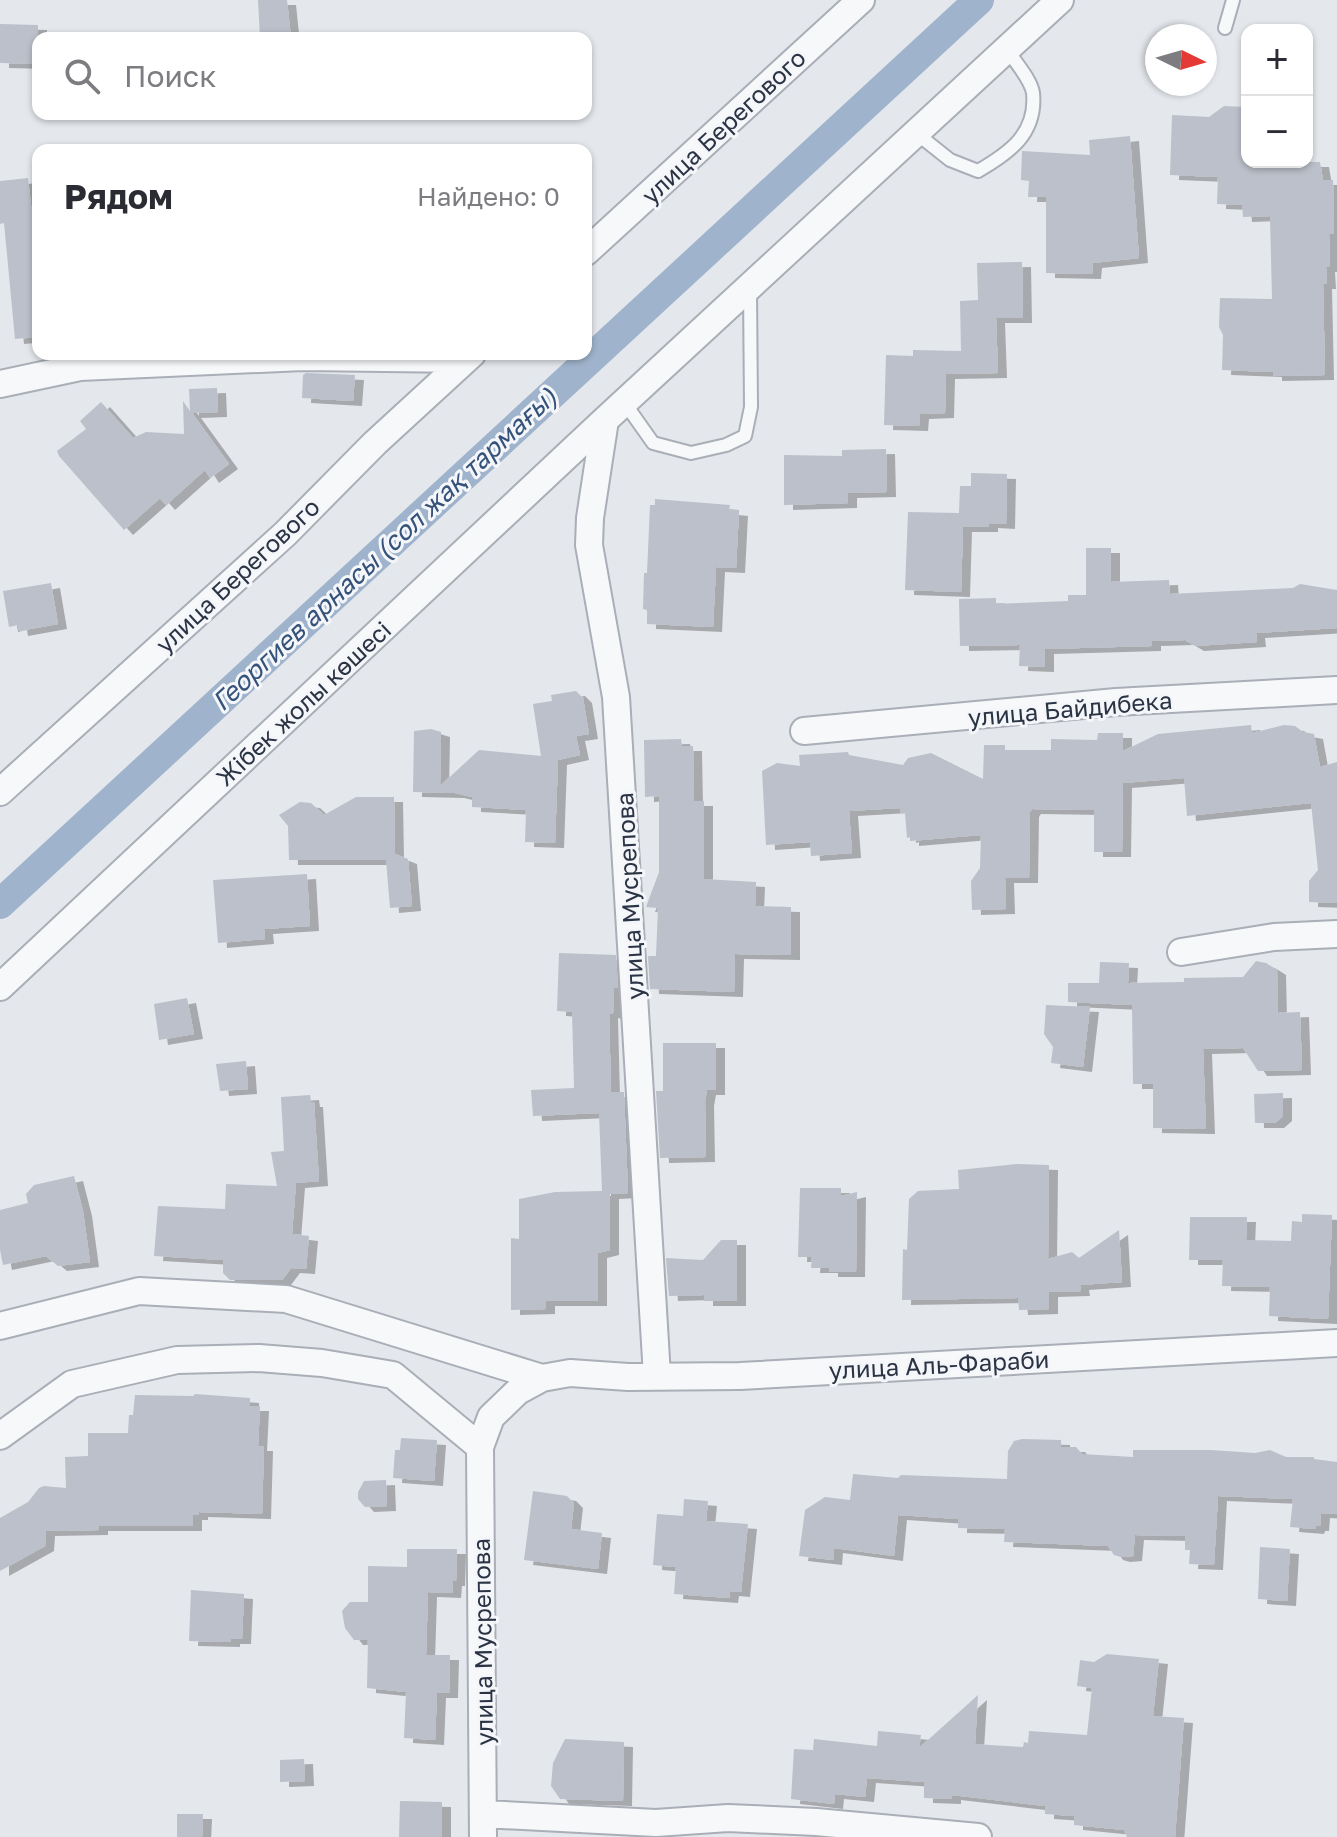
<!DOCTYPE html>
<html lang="ru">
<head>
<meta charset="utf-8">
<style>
  body { margin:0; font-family:"Golos Text",sans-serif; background:#f2f2f3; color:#2b2b33 }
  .controls { position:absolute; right:24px; top:24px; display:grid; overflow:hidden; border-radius:16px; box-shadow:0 2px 6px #0004 }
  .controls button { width:72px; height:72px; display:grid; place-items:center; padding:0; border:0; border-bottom:2px solid #e1e1e2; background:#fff; color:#2b2b33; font:40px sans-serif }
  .compass { position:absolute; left:1145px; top:24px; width:72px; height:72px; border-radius:50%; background:#fff; box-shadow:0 2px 6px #0004; rotate:95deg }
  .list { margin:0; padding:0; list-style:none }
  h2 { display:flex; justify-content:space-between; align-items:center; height:104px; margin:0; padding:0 32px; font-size:34px }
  h2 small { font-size:26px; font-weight:400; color:#7c7c81 }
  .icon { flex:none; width:44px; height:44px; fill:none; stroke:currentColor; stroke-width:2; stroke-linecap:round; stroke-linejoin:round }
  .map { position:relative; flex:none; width:1337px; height:1837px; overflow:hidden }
  .search { position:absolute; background:#fff; box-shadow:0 2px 6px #0004; left:32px; top:32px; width:560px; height:88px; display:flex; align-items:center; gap:20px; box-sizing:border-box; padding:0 28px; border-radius:16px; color:#7c7c81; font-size:30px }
  .panel { position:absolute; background:#fff; box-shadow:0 2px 6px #0004; left:32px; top:144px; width:560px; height:216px; border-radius:16px }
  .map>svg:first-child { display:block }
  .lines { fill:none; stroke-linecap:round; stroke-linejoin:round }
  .canal { stroke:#9fb4cc; stroke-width:30 }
  .building { fill:#bbc0ca; filter:url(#shadow) }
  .service-casing { stroke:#a9aeb7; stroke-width:16 }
  .minor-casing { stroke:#a9aeb7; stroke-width:30 }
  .service { stroke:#f7f8fa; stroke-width:12 }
  .minor { stroke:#f7f8fa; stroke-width:26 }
  .labels { text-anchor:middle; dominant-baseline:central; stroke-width:6; stroke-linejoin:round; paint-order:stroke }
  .street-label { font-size:24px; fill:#2b3445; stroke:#f4f6f9 }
  .water-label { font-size:26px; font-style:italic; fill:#34527a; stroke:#f4f6f9 }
</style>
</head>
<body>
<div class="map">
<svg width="1337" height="1837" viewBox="0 0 1337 1837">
  <defs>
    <filter id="shadow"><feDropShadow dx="9" dy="5" stdDeviation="0" flood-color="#0004"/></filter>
  </defs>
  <rect width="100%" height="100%" fill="#e4e7ec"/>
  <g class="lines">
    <path class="canal" d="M 0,904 L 979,0"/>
  </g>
  <path class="building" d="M 258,0 L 287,0 L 291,38 L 260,38 Z
    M 0,24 L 38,25 L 38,64 L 0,63 Z
    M 1224,106 L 1247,107 L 1247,162 L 1320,162 L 1323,180 L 1333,180 L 1334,234 L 1329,234 L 1330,267 L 1326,267 L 1327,284 L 1323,284 L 1325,375 L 1273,376 L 1273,372 L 1222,370 L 1223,335 L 1219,327 L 1220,298 L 1272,299 L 1270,216 L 1243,217 L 1242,205 L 1217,204 L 1218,177 L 1170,175 L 1172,115 L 1209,117 Z
    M 1130,136 L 1139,258 L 1093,263 L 1092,274 L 1046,273 L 1046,197 L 1028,197 L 1029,181 L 1021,180 L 1022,151 L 1090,155 L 1089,140 Z
    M 28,178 L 34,232 L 38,236 L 38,337 L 15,339 L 4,223 L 0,224 L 0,181 Z
    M 1022,262 L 1023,318 L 996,318 L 998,373 L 946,374 L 945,413 L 920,414 L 919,426 L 884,425 L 886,355 L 913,356 L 913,350 L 961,351 L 960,301 L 978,300 L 977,263 Z
    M 306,373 L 355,375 L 353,401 L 302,398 L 303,375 Z
    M 217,388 L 218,412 L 192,413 L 229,464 L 210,478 L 205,470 L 166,505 L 160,498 L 124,530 L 59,456 L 57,451 L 86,429 L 80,421 L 101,402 L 133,438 L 146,432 L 184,434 L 183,401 L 190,411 L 189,389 Z
    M 886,449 L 887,492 L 848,493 L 848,503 L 784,505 L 784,455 L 842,456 L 842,450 Z
    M 971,473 L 1007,474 L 1006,524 L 989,523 L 989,527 L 963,527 L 961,592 L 905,590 L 908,512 L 959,513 L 960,486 L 971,486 Z
    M 655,499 L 730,505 L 729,510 L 739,511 L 736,568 L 716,567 L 713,627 L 647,624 L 647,610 L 643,609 L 644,573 L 647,573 L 650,505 L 655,505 Z
    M 1086,548 L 1111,548 L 1111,582 L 1169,580 L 1170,594 L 1293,588 L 1300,584 L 1337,590 L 1337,628 L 1256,633 L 1257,642 L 1195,646 L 1185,640 L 1152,641 L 1152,646 L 1045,649 L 1045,667 L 1019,666 L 1020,645 L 960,646 L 959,599 L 996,598 L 996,604 L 1068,601 L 1068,595 L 1086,595 Z
    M 51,583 L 58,624 L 19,631 L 18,625 L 9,627 L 3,591 Z
    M 576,691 L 583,698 L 589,734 L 576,736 L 580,755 L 558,760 L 555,843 L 525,842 L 526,810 L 472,807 L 472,797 L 455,793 L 413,792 L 414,731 L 431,729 L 441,732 L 440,786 L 479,750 L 541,756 L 533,704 L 552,701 L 551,695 Z
    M 1251,725 L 1252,733 L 1284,725 L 1295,726 L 1303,732 L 1314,734 L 1320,767 L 1337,762 L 1337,903 L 1309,902 L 1309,881 L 1318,870 L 1311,803 L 1187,816 L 1184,778 L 1123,783 L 1122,852 L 1094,852 L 1094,810 L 1032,809 L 1030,812 L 1029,878 L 1005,878 L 1006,909 L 972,910 L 971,881 L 980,868 L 981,835 L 910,841 L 910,837 L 907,838 L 905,813 L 901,813 L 900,808 L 849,811 L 852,853 L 811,856 L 810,842 L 766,845 L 762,771 L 777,763 L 800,766 L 799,755 L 848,752 L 849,755 L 903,765 L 908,758 L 931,753 L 983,779 L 984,745 L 1005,745 L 1005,750 L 1051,750 L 1051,739 L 1097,740 L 1098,733 L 1123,733 L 1123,751 L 1158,734 Z
    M 681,739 L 682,746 L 693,746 L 694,801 L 704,801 L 704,879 L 756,882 L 755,906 L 791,907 L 791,955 L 735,954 L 734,992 L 650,989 L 648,956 L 656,956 L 658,908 L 646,907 L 659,872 L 659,796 L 645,797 L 644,740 Z
    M 356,797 L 394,797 L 395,854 L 408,859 L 412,906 L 390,908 L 386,860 L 289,860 L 288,826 L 279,815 L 300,802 L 311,803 L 324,815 Z
    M 307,874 L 310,926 L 264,929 L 265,939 L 218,943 L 213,880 Z
    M 559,953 L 616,955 L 618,988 L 614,987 L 613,1014 L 609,1013 L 611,1092 L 624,1092 L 628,1193 L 610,1194 L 610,1250 L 598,1253 L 598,1301 L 546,1301 L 546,1309 L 511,1310 L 511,1238 L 519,1239 L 519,1199 L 555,1192 L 602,1191 L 599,1113 L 533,1116 L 531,1090 L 574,1088 L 572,1012 L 557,1011 Z
    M 1256,961 L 1266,963 L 1277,970 L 1278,1013 L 1300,1012 L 1302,1070 L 1258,1071 L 1243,1048 L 1203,1049 L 1206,1129 L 1153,1128 L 1153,1084 L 1133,1084 L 1132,1005 L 1068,1002 L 1068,983 L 1099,983 L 1100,962 L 1129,963 L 1128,983 L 1184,982 L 1184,978 L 1243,977 Z
    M 187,998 L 194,1034 L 159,1040 L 154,1004 Z
    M 1046,1005 L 1090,1007 L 1083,1067 L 1051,1063 L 1053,1047 L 1044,1034 Z
    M 663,1043 L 716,1043 L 716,1090 L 707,1090 L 705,1101 L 706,1157 L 660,1158 L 656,1091 L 663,1091 Z
    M 246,1061 L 248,1089 L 220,1091 L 216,1064 Z
    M 1283,1093 L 1283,1116 L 1275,1123 L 1255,1123 L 1254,1094 Z
    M 310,1095 L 311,1102 L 314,1102 L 319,1181 L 296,1183 L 292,1234 L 309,1236 L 306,1269 L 291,1268 L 282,1280 L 230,1280 L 223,1273 L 223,1260 L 154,1256 L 158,1206 L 225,1209 L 226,1184 L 277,1186 L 271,1152 L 284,1151 L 281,1097 Z
    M 1017,1164 L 1049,1165 L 1048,1259 L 1072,1252 L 1079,1258 L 1119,1230 L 1122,1282 L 1080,1285 L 1081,1291 L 1049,1292 L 1049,1309 L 1019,1310 L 1018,1298 L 902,1300 L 903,1249 L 907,1250 L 909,1199 L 918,1191 L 959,1189 L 958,1170 Z
    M 74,1176 L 83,1211 L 90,1262 L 58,1266 L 46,1256 L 3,1265 L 0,1250 L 0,1210 L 28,1203 L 26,1194 L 34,1185 Z
    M 800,1188 L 841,1188 L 841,1196 L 857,1192 L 856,1272 L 829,1272 L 829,1268 L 811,1268 L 812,1257 L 798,1257 Z
    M 1302,1214 L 1332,1215 L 1328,1319 L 1269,1316 L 1270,1287 L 1222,1286 L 1223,1260 L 1189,1260 L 1190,1217 L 1247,1217 L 1246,1240 L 1291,1241 L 1292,1221 L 1302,1222 Z
    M 721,1240 L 737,1240 L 737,1301 L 704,1301 L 704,1295 L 669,1296 L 666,1258 L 703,1260 Z
    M 195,1394 L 250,1398 L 250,1406 L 260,1406 L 258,1446 L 264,1446 L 262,1514 L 199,1512 L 199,1515 L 193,1515 L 193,1526 L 99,1526 L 99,1530 L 46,1531 L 45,1546 L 0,1571 L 0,1518 L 28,1502 L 39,1488 L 44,1486 L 66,1488 L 65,1457 L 88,1456 L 88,1433 L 128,1433 L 129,1415 L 133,1415 L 135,1395 L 193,1396 Z
    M 401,1438 L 437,1440 L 434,1481 L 393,1478 L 395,1450 L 400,1450 Z
    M 1022,1439 L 1061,1440 L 1061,1447 L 1076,1447 L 1082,1454 L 1133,1457 L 1133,1450 L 1211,1450 L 1255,1453 L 1270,1450 L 1286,1457 L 1314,1457 L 1314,1459 L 1337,1462 L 1337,1514 L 1321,1513 L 1320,1526 L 1316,1526 L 1315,1529 L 1290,1527 L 1293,1499 L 1218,1496 L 1214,1565 L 1189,1564 L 1190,1550 L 1185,1550 L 1185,1536 L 1135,1535 L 1133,1556 L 1121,1557 L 1114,1555 L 1108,1546 L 1004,1542 L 1005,1529 L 958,1528 L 958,1519 L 898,1515 L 894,1556 L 834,1548 L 833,1560 L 799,1556 L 805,1510 L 825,1497 L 850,1500 L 853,1474 L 898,1478 L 901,1475 L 1007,1479 L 1008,1451 L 1014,1441 Z
    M 386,1480 L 387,1506 L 365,1507 L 358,1499 L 358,1492 L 364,1481 Z
    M 533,1491 L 567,1496 L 574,1503 L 571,1529 L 602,1533 L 598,1569 L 524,1560 Z
    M 684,1499 L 708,1501 L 706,1521 L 748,1524 L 741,1592 L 730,1591 L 729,1598 L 674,1594 L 676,1567 L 653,1565 L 657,1514 L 683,1516 Z
    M 1260,1547 L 1290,1549 L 1287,1601 L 1258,1599 Z
    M 407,1549 L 457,1549 L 456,1581 L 453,1581 L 452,1593 L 428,1592 L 426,1655 L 450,1655 L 449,1693 L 437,1693 L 435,1740 L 404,1738 L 406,1692 L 367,1688 L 368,1640 L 354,1640 L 345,1628 L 342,1611 L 350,1602 L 368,1602 L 368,1566 L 407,1567 Z
    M 191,1590 L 244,1594 L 242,1639 L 231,1639 L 231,1642 L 189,1641 Z
    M 1107,1654 L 1159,1659 L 1153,1716 L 1184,1718 L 1175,1837 L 1127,1837 L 1124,1830 L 1074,1825 L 1074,1816 L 1045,1814 L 1045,1806 L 952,1795 L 952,1799 L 924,1798 L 924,1782 L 867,1778 L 865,1797 L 835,1794 L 834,1804 L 791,1799 L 794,1749 L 813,1750 L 814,1739 L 877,1746 L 878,1731 L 921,1735 L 919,1748 L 978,1695 L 975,1744 L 1023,1747 L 1024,1742 L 1028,1743 L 1029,1731 L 1087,1735 L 1092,1688 L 1077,1686 L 1080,1660 L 1094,1662 Z
    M 565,1739 L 624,1742 L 623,1801 L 560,1799 L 551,1786 L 553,1763 Z
    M 304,1759 L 305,1781 L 280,1782 L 280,1760 Z
    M 400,1801 L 442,1802 L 442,1837 L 399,1837 Z
    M 177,1814 L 203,1814 L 202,1837 L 177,1837 Z"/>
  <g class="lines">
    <g class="service-casing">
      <path id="service" d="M 1225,28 L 1233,0
        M 916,133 L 950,160 L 978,171 C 1009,153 1037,134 1033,93 C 1031,79 1014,61 1007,49
        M 624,402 L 653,443 L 691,453 L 726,445 L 745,436 L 751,407 L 750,290"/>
    </g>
    <g class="minor-casing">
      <path id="minor" d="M 586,252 L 861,0
        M 0,384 L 80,367 L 303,357 L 466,359
        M 605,420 L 590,518 L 589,545 L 616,697 L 657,1376
        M 804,731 L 1116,702 L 1337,690
        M 0,792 L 285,534 L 375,443 L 472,354
        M 1181,952 L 1274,937 L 1337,934
        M 0,987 L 605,420 L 1060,0
        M 0,1326 L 139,1291 L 286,1299 L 542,1378
        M 0,1436 L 72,1384 L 177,1360 L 259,1358 L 322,1363 L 393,1375 L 480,1447
        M 484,1814 L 656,1823 L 728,1818 L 816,1822 L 978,1837
        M 483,1837 L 480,1447 L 491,1417 L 518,1391 L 542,1378 L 570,1373 L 628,1377 L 740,1376 L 1337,1343"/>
    </g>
    <use href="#service" class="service"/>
    <use href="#minor" class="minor"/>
  </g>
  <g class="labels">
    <g class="street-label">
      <text transform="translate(723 126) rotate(-43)">улица Берегового</text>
      <text transform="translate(237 575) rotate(-43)">улица Берегового</text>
      <text transform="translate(303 703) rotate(-43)">Жібек жолы көшесі</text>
      <text transform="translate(1070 708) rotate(-5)">улица Байдибека</text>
      <text transform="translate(629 896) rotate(-93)">улица Мусрепова</text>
      <text transform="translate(939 1364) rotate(-3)">улица Аль-Фараби</text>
      <text transform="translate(482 1642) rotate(-91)">улица Мусрепова</text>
    </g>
    <g class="water-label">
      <text transform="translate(384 549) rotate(-43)">Георгиев арнасы (сол жақ тармағы)</text>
    </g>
  </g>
</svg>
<div class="controls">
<button>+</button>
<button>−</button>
</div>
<svg class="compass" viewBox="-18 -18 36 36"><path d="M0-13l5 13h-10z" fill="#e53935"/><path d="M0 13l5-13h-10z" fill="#7c7c81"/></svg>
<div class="search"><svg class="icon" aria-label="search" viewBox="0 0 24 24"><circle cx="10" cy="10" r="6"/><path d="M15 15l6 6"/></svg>Поиск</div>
<section class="panel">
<h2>Рядом<small>Найдено: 0</small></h2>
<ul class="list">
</ul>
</section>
</div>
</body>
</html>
